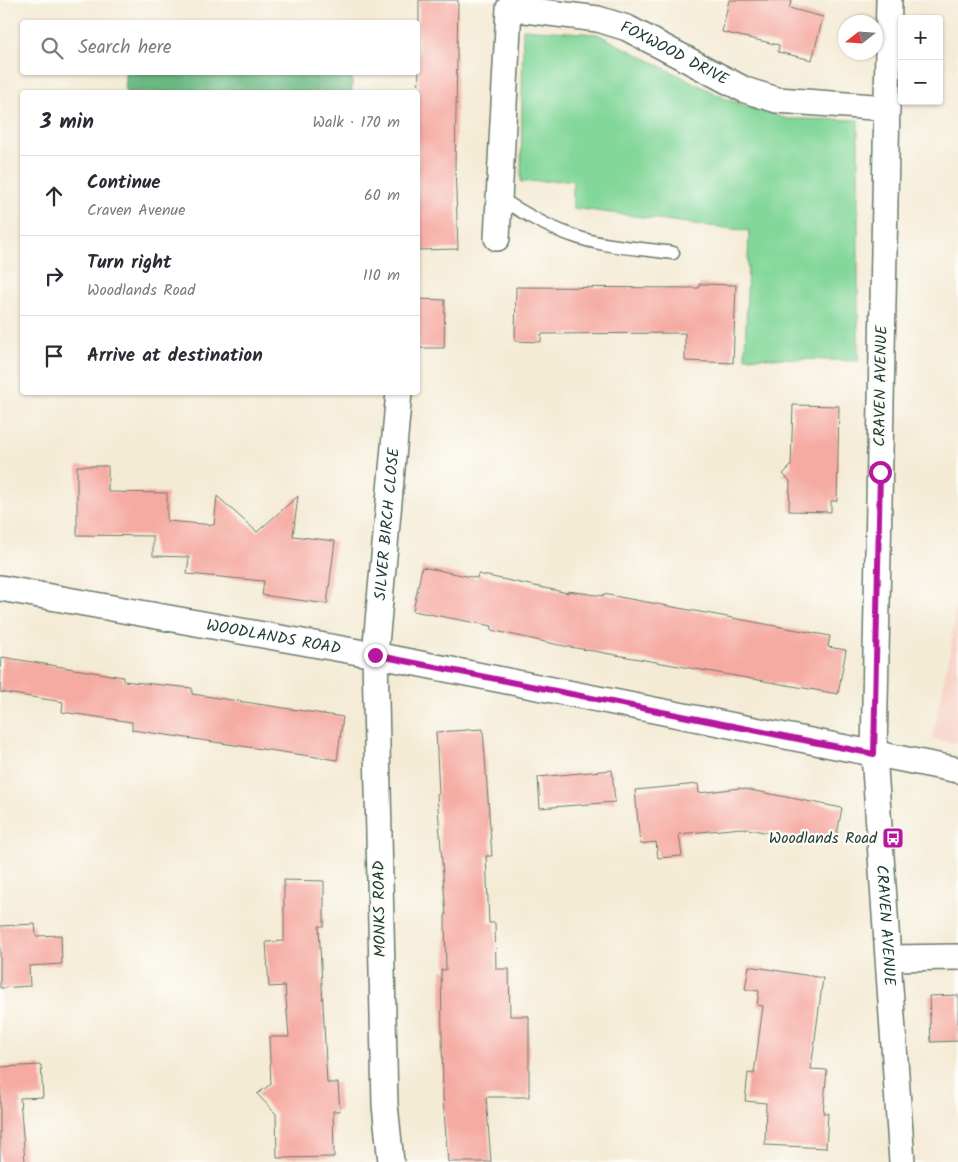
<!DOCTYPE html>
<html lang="en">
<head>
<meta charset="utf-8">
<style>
  body { margin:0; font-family:Kalam,sans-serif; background:#f2f2f3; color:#2b2b33 }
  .controls { position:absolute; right:15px; top:15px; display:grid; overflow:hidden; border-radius:5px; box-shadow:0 1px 4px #0004 }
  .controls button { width:45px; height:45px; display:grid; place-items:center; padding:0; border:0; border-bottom:1px solid #e1e1e2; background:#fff; color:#2b2b33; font:25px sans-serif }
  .compass { position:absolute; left:838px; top:15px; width:45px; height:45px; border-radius:50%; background:#fff; box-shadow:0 1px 4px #0004; rotate:253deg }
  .stop { position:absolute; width:15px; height:15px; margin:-11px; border:4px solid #b5179e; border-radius:50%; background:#fff }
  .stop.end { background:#b5179e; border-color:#fff; box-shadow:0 1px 5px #0008 }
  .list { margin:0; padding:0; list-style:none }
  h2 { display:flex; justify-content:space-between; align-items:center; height:65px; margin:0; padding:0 20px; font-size:21px }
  h2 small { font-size:16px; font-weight:400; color:#7c7c81 }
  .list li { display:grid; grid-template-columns:32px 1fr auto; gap:15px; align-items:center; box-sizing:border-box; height:80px; padding:0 20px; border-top:1px solid #e1e1e2 }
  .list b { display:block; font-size:19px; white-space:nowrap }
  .list p { margin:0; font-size:16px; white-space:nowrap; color:#7c7c81 }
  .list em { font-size:16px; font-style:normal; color:#7c7c81 }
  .icon { flex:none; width:28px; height:28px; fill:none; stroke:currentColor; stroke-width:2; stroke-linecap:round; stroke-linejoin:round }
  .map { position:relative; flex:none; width:958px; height:1162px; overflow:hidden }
  .search { position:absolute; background:#fff; box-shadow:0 1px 4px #0004; left:20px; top:20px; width:400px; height:55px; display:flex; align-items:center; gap:12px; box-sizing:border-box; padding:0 18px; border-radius:5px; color:#7c7c81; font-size:19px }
  .panel { position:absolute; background:#fff; box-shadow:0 1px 4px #0004; left:20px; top:90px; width:400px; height:305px; border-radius:5px }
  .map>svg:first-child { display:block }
  .built { fill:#f7d1c6 }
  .green { fill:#83d79a; stroke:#518a67 }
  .forest { fill:#6ab882; stroke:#447a5b }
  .building { fill:#f5aaa2 }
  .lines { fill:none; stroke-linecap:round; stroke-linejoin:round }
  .service-casing { stroke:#6a7a6c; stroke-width:15 }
  .minor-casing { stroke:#6a7a6c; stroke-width:28 }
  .service { stroke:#fff; stroke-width:12 }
  .minor { stroke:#fff; stroke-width:25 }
  .route { stroke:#b5179e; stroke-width:6 }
  .labels { text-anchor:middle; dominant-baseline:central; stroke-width:4.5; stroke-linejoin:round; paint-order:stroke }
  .street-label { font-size:16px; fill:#1f3d34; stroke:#fdfcf7 }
  .poi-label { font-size:16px; fill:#1f3d34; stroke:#fdfcf7; text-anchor:end }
</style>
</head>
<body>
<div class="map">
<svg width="958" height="1162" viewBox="0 0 958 1162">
  <rect width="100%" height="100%" fill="#fdfcf7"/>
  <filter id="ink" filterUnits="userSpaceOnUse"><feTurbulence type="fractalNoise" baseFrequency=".02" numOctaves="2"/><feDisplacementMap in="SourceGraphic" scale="10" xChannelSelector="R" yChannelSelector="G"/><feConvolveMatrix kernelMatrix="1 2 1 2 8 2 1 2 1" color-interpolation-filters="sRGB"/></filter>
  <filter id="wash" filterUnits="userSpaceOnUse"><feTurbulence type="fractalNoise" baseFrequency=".0096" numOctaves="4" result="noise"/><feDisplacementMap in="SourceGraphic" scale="20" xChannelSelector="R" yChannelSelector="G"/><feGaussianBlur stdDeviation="1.12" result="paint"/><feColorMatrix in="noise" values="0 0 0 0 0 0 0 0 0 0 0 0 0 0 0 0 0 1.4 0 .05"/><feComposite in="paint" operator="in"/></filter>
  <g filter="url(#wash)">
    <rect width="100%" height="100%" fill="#f4ebd5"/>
    <path class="built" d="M 956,600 L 958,601 L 958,744 L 932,739 L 951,647 Z"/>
    <path class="green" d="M 523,29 L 597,34 L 728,100 L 787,119 L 858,120 L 858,361 L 745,357 L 749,231 L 573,208 L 573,180 L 521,182 Z"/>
    <path class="forest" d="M 125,73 L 352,73 L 352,92 L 125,92 Z"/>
    <g id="blocks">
      <path class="building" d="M 419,0 L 458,0 L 455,165 L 458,249 L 418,250 Z
        M 729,0 L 792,0 L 789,8 L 823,17 L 812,60 L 778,52 L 779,45 L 722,32 Z
        M 699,284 L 736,285 L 733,363 L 685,361 L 685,333 L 541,334 L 541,342 L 515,341 L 516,287 L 699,288 Z
        M 418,299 L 445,300 L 444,348 L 418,348 Z
        M 793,405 L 839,406 L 837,501 L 831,501 L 831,512 L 789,511 L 790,481 L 783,474 L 791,466 Z
        M 77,466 L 108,466 L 108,492 L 167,493 L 167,521 L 214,525 L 217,496 L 257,532 L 298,496 L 293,536 L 335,541 L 327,604 L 262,595 L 264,581 L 187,574 L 189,557 L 153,556 L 153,536 L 77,535 Z
        M 422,567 L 477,578 L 478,574 L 568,593 L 568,591 L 603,596 L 603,594 L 830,636 L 828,647 L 846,650 L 838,694 L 559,645 L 491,630 L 492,626 L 413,611 Z
        M 2,657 L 123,677 L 123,681 L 192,688 L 192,694 L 343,717 L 337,760 L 132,730 L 132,722 L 62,712 L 63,702 L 0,692 Z
        M 483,729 L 492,856 L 486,856 L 489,923 L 495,923 L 496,969 L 509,969 L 510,1016 L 529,1016 L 529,1097 L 486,1097 L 491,1162 L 448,1162 L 443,1098 L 441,970 L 446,970 L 445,916 L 446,916 L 437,794 L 439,794 L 436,732 Z
        M 612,770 L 615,802 L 540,808 L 538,777 Z
        M 698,784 L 699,793 L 740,788 L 842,808 L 835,845 L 742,828 L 679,834 L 682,856 L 658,858 L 656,842 L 640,844 L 635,790 Z
        M 284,880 L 324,881 L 324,926 L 319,926 L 327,1083 L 338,1083 L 340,1111 L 333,1111 L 334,1157 L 277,1158 L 276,1114 L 257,1094 L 271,1084 L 269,1037 L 289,1037 L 285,986 L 269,987 L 266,942 L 284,941 Z
        M 35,924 L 36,936 L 61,935 L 62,964 L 29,966 L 30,986 L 0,988 L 0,926 Z
        M 749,966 L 823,978 L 811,1069 L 827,1070 L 823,1113 L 828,1113 L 826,1148 L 765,1145 L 766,1103 L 745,1101 L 748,1073 L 754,1074 L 763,1006 L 757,1005 L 759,991 L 745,989 Z
        M 958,995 L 958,1041 L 931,1042 L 929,996 Z
        M 41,1065 L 43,1097 L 20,1098 L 25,1162 L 0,1162 L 0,1067 Z"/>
    </g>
  </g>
  <g filter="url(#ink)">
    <use href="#blocks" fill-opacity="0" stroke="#6a7a6c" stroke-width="1"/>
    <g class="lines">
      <g class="service-casing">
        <path id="service" d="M 499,198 C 522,212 545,226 571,235 C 602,247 639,248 673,253"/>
      </g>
      <g class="minor-casing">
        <g id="minor">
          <path id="s1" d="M 889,0 L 874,754 L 902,1162"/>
          <path id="s2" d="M 497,238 L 509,8 L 598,19 L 627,28 L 745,90 L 777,100 L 887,108"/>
          <path id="s3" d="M 0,588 L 375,655 L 958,770"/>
          <path d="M 889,958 L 958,957"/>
          <path id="s4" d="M 391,1162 L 385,1105 L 375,655 L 399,392"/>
        </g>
      </g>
      <use href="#service" class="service"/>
      <use href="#minor" class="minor"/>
    </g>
  </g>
  <g class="lines" filter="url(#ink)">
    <path class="route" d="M 375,655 L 874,754 L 880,472"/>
  </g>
  <defs>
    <g id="bus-square" transform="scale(1.125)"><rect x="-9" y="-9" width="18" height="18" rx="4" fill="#b5179e" stroke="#fdfcf7"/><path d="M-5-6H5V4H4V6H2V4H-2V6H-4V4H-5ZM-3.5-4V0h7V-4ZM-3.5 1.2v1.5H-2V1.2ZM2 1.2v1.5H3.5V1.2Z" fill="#fff"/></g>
  </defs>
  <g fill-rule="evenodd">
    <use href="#bus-square" x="893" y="838"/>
  </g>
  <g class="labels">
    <g class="street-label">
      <text stroke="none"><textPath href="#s2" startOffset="404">FOXWOOD DRIVE</textPath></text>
      <text transform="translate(881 386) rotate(-89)">CRAVEN AVENUE</text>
      <text stroke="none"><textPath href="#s4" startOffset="639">SILVER BIRCH CLOSE</textPath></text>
      <text stroke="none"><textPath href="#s3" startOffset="278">WOODLANDS ROAD</textPath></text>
      <text transform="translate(380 909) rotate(-91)">MONKS ROAD</text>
      <text stroke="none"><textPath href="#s1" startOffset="926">CRAVEN AVENUE</textPath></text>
    </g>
    <g class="poi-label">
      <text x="877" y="838">Woodlands Road</text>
    </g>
  </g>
</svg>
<div class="controls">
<button>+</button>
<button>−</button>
</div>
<svg class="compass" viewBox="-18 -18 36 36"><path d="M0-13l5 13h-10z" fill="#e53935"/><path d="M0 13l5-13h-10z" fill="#7c7c81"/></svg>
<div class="stop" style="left:880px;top:472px"></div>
<div class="stop end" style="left:375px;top:655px"></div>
<div class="search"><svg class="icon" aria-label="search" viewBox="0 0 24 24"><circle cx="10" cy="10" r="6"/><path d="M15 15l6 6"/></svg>Search here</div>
<section class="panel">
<h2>3 min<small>Walk · 170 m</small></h2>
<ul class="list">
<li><svg class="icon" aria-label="ahead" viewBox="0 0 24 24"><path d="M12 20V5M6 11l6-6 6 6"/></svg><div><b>Continue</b><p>Craven Avenue</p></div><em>60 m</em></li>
<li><svg class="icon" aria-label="right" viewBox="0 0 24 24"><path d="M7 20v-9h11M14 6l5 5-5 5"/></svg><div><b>Turn right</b><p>Woodlands Road</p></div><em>110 m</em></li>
<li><svg class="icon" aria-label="arrive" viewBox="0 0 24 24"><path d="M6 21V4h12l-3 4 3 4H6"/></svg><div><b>Arrive at destination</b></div></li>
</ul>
</section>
</div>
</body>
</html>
